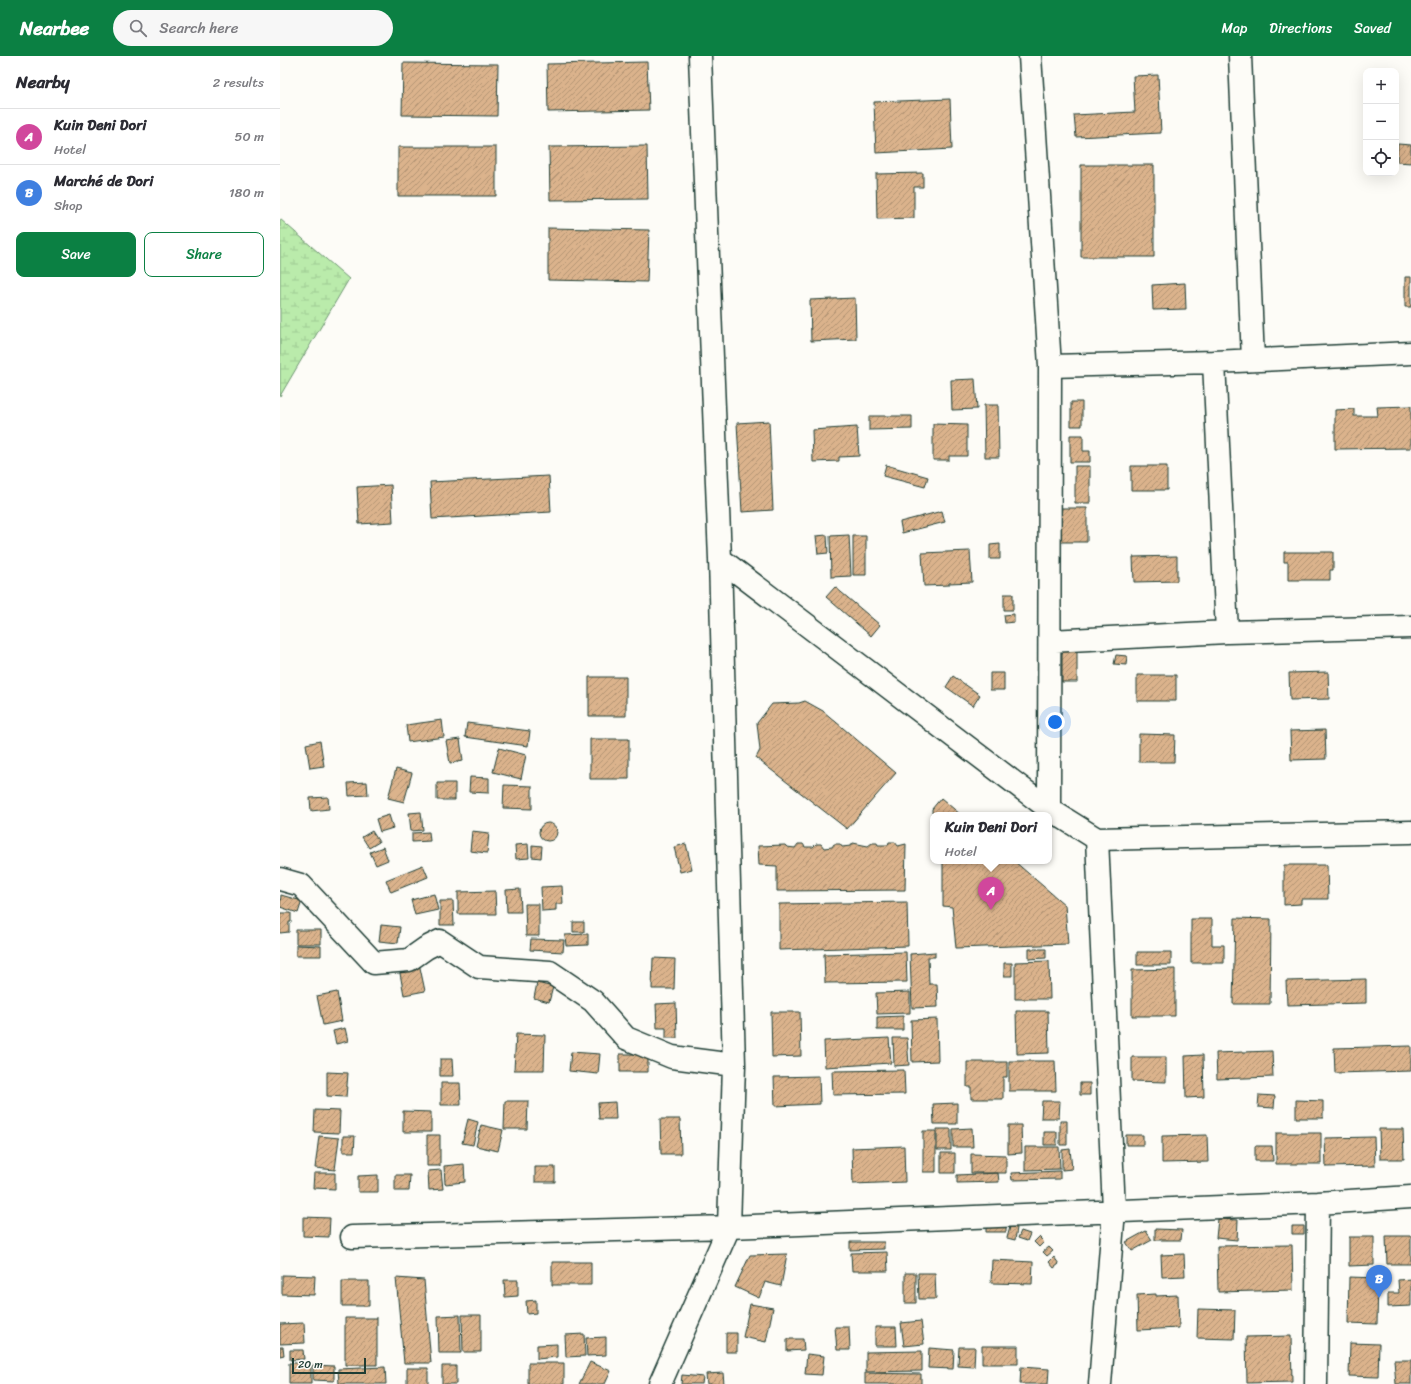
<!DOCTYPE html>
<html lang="en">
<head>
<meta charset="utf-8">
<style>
  body { margin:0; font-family:Sriracha,sans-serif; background:#f7f7f7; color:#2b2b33 }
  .controls { position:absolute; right:12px; top:12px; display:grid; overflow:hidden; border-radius:8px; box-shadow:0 4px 16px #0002 }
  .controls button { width:36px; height:36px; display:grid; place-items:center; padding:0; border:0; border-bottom:1px solid #e1e1e2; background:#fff; color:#2b2b33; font:20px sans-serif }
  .scale { position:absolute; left:12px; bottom:10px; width:74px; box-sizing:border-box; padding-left:4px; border:2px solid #1f3d34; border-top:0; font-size:11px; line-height:14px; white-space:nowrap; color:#1f3d34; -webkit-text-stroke:3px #fdfcf7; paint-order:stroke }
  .you { position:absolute; left:775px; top:666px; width:14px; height:14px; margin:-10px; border:3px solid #fff; border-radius:50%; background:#1a73e8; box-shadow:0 0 0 6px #1a73e833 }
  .badge { display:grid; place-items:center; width:26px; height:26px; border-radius:50%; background:#0b8043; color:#fff; font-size:13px; font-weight:700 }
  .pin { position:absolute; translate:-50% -33px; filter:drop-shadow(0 1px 2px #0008) }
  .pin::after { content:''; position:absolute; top:21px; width:14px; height:12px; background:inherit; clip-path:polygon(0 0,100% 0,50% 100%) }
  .popup { position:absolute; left:650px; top:756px; width:122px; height:52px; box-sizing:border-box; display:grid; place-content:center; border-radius:8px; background:#fff; filter:drop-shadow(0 1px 3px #0005); font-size:13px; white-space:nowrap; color:#7c7c81 }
  .popup b { font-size:15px; color:#2b2b33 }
  .popup::after { content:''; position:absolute; left:50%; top:100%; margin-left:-8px; border:8px solid transparent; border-top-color:#fff }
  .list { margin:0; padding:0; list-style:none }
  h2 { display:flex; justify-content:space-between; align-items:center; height:52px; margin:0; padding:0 16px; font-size:17px }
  h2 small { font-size:13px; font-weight:400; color:#7c7c81 }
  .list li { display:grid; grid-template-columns:26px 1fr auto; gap:12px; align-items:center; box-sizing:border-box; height:56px; padding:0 16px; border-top:1px solid #e1e1e2 }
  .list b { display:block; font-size:15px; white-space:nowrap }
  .list p { margin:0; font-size:13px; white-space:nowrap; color:#7c7c81 }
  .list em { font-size:13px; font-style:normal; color:#7c7c81 }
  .actions { display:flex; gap:8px; padding:12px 16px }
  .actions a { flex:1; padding:9px 0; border:1px solid #0b8043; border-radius:8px; text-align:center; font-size:14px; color:#0b8043 }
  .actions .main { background:#0b8043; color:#fff }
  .icon { flex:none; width:22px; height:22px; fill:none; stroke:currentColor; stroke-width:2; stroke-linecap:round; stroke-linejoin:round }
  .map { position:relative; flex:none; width:1131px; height:1328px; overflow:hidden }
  header { display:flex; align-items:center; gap:24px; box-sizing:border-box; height:56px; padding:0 20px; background:#0b8043; color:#fff }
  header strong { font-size:19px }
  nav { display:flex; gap:22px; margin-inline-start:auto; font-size:14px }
  .search { width:280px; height:36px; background:#f7f7f7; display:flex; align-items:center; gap:10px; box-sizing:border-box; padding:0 14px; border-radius:22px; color:#7c7c81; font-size:15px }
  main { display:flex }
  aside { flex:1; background:#fff }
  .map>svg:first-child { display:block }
  .wetland { fill:url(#wetland-marsh); stroke:#6c9470 }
  .building { fill:url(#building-hatch); stroke:#1f3d34 }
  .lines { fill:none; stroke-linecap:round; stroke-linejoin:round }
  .minor-casing { stroke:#1f3d34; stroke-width:25 }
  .minor { stroke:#fdfcf7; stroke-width:22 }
</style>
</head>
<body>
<header>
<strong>Nearbee</strong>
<div class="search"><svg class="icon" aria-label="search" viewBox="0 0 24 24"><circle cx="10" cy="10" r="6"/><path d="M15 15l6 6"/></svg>Search here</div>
<nav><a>Map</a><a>Directions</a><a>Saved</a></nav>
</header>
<main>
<aside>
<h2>Nearby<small>2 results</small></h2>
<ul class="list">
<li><span class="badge" style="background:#d1479c">A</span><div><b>Kuin Deni Dori</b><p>Hotel</p></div><em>50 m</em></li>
<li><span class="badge" style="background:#3f7fe0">B</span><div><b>Marché de Dori</b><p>Shop</p></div><em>180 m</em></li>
</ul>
<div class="actions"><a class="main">Save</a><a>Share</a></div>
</aside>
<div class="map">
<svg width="1131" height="1328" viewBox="0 0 1131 1328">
  <defs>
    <pattern id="wetland-marsh" width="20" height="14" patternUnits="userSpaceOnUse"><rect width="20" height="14" fill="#baebab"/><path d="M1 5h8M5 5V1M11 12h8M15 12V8" fill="none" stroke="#9fca94"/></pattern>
    <pattern id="building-hatch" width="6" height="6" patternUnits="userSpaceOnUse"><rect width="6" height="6" fill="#dbb38c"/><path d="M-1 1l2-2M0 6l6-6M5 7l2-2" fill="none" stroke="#b19373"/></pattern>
  </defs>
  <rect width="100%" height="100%" fill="#fdfcf7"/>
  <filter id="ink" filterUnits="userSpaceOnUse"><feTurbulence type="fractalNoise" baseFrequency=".025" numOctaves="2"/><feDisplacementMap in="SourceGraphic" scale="8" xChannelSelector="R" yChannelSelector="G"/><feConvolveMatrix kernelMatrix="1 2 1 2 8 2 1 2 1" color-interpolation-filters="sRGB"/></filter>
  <g filter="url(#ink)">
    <path class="wetland" d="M 0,163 L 69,223 L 0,340 Z"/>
    <path class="building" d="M 367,6 L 369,54 L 268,56 L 267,8 Z
      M 123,7 L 218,8 L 217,60 L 122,59 Z
      M 878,19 L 881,77 L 796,81 L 794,59 L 855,56 L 853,20 Z
      M 670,43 L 672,93 L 596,97 L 594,46 Z
      M 1118,88 L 1131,89 L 1131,107 L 1117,106 Z
      M 367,90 L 368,143 L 270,144 L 269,91 Z
      M 118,91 L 216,91 L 216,140 L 118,140 Z
      M 801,109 L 874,109 L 874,201 L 801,201 Z
      M 643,117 L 643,131 L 634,131 L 634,162 L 597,163 L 596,118 Z
      M 268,172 L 369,174 L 367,226 L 268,224 Z
      M 1125,221 L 1131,221 L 1131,251 L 1125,251 Z
      M 905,227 L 906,253 L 873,254 L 872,229 Z
      M 575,242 L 576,283 L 531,285 L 530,244 Z
      M 695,323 L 697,353 L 672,354 L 671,324 Z
      M 791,346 L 802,346 L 802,370 L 791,370 Z
      M 704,349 L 718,349 L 719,401 L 705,401 Z
      M 1131,350 L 1131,392 L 1055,393 L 1055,354 L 1074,353 L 1074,360 L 1098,360 L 1097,351 Z
      M 589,360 L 632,360 L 632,373 L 589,374 Z
      M 489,365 L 493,454 L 462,456 L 457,367 Z
      M 653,368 L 687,369 L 687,400 L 669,400 L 669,404 L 653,404 Z
      M 577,371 L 579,400 L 559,401 L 559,405 L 533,406 L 532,374 Z
      M 790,379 L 803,379 L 803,395 L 810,395 L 810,406 L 790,406 Z
      M 606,409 L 648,421 L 645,431 L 603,420 Z
      M 795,410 L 810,410 L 810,447 L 795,447 Z
      M 851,410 L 887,410 L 887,434 L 851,434 Z
      M 269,420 L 271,456 L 152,463 L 150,426 Z
      M 111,429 L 113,466 L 79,468 L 77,431 Z
      M 780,452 L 807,452 L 807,486 L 780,486 Z
      M 662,455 L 665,466 L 622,477 L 620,466 Z
      M 547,479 L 548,497 L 538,498 L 536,480 Z
      M 569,479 L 571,520 L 551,521 L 550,480 Z
      M 573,480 L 586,480 L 586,519 L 573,519 Z
      M 720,488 L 720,503 L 710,503 L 710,489 Z
      M 690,495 L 692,526 L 669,527 L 669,529 L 644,530 L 642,497 Z
      M 1004,496 L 1053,496 L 1053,514 L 1050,514 L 1050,524 L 1008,524 L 1008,506 L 1004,506 Z
      M 897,500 L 897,525 L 854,526 L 853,501 Z
      M 555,531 L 600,569 L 591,580 L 546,541 Z
      M 724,538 L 733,538 L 733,554 L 724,554 Z
      M 734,558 L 734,566 L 725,567 L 724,559 Z
      M 782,595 L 797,595 L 797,626 L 782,626 Z
      M 836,599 L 847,600 L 846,609 L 834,608 Z
      M 1048,616 L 1049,643 L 1010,644 L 1009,617 Z
      M 710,617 L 724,617 L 724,634 L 710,634 Z
      M 857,619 L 896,619 L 896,645 L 857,645 Z
      M 673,620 L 700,639 L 693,650 L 666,631 Z
      M 309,621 L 346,621 L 346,660 L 309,660 Z
      M 525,645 L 543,655 L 616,717 L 567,773 L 476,702 L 480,694 L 477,667 L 492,648 L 519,647 Z
      M 162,664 L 164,681 L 128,686 L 126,669 Z
      M 187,667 L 250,675 L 248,690 L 185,681 Z
      M 1045,674 L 1046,703 L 1011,704 L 1010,675 Z
      M 859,678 L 895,679 L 894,706 L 859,706 Z
      M 180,683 L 183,705 L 170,707 L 166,685 Z
      M 310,683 L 349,683 L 349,723 L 310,723 Z
      M 40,685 L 44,710 L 30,712 L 26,688 Z
      M 219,692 L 246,699 L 241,723 L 213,716 Z
      M 116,713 L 132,717 L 124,746 L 108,742 Z
      M 190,721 L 209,722 L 209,737 L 189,736 Z
      M 87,726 L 88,739 L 69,740 L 68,727 Z
      M 157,727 L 175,727 L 175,744 L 157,744 Z
      M 224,729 L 252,730 L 252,753 L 223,752 Z
      M 48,741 L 49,753 L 31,755 L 30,742 Z
      M 661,742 L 681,759 L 653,759 L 653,786 L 652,753 Z
      M 141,756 L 143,774 L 131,775 L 129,757 Z
      M 109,759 L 113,772 L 100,776 L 96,763 Z
      M259 776a9 9 0 1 1 18 0a9 9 0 1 1-18 0Z
      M 92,775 L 99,786 L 89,792 L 82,781 Z
      M 192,775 L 209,777 L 207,797 L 190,795 Z
      M 149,776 L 150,785 L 132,786 L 132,777 Z
      M 609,786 L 615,786 L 618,790 L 626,788 L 625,834 L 497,835 L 497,810 L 479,809 L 478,790 L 505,789 L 507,791 L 515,792 L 518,788 L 523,788 L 525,791 L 533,791 L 536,788 L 541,788 L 544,792 L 552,791 L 554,788 L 560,788 L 562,791 L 571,790 L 573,787 L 588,790 L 592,787 L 597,787 L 598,789 L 608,789 Z
      M 248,788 L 249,802 L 236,803 L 235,789 Z
      M 406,788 L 412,813 L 400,816 L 394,791 Z
      M 252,789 L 262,790 L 261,802 L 252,801 Z
      M 103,791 L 108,804 L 96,809 L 90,796 Z
      M 663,805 L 734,805 L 785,849 L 788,888 L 676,892 L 672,851 L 663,850 Z
      M 143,809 L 148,821 L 111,836 L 106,824 Z
      M 1004,809 L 1047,809 L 1048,843 L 1021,843 L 1021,848 L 1004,849 Z
      M 282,830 L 283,848 L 276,848 L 276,854 L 262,855 L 261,831 Z
      M 240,833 L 241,856 L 227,856 L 226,834 Z
      M 215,835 L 216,858 L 178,858 L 178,836 Z
      M 154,838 L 158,854 L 135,859 L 131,844 Z
      M 1,839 L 22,845 L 18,857 L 0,851 Z
      M 160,845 L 173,845 L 174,869 L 160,869 Z
      M 627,846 L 628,890 L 499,894 L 499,848 Z
      M 245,848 L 259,848 L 259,880 L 246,880 Z
      M 0,857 L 11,857 L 11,866 L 9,866 L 9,876 L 0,877 Z
      M 955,862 L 991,863 L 990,948 L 953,948 Z
      M 911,863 L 932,863 L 932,889 L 944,889 L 944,907 L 911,907 Z
      M 293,866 L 304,866 L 304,876 L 293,876 Z
      M 101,869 L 120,871 L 118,887 L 99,885 Z
      M 16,874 L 41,874 L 41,888 L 16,888 Z
      M 308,878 L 308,889 L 286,890 L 285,879 Z
      M 251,883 L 284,884 L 283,896 L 250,894 Z
      M 16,889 L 41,890 L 41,900 L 16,900 Z
      M 749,893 L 766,893 L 766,902 L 749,903 Z
      M 626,896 L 627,926 L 545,927 L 544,898 Z
      M 655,896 L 655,901 L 648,901 L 649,928 L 657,928 L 658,951 L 632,952 L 630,898 Z
      M 857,896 L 891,896 L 891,909 L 857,909 Z
      M 373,902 L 395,903 L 394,933 L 372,933 Z
      M 769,905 L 770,943 L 735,943 L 735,906 Z
      M 139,907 L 145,935 L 124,939 L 119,912 Z
      M 724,907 L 732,907 L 732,920 L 724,920 Z
      M 895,913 L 895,960 L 852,960 L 852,914 Z
      M 1086,923 L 1086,947 L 1007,949 L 1006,925 Z
      M 257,927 L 273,931 L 269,946 L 254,942 Z
      M 57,936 L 62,965 L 43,969 L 37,940 Z
      M 630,936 L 630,957 L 597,958 L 596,937 Z
      M 396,947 L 397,982 L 386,982 L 386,972 L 377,972 L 376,948 Z
      M 736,955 L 768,955 L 769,997 L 737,998 Z
      M 491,956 L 520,956 L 521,1000 L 492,1001 Z
      M 623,960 L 623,974 L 597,974 L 597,961 Z
      M 657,963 L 658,1005 L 632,1006 L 631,964 Z
      M 65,972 L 68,985 L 56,988 L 53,975 Z
      M 236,978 L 265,979 L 264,1014 L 234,1014 Z
      M 609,982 L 611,1007 L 545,1011 L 544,985 Z
      M 613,982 L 627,982 L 629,1009 L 614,1010 Z
      M 1131,990 L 1131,1015 L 1055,1017 L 1054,992 Z
      M 992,995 L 993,1021 L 937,1023 L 936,997 Z
      M 291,996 L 320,998 L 318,1018 L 289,1015 Z
      M 340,998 L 368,998 L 368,1016 L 340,1016 Z
      M 923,999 L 924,1041 L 906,1042 L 905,1000 Z
      M 852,1001 L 886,1001 L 886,1026 L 852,1025 Z
      M 160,1003 L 172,1003 L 173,1020 L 160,1020 Z
      M 729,1005 L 775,1005 L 776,1035 L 729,1035 Z
      M 687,1006 L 727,1006 L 727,1021 L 723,1021 L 723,1043 L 691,1043 L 691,1031 L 687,1031 Z
      M 624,1014 L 625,1038 L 553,1039 L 552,1015 Z
      M 47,1016 L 68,1017 L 66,1041 L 47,1040 Z
      M 539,1020 L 540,1048 L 495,1050 L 494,1021 Z
      M 161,1027 L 180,1027 L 181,1049 L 161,1049 Z
      M 800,1027 L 810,1027 L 810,1039 L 800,1039 Z
      M 979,1039 L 995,1040 L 994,1052 L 978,1051 Z
      M 1016,1044 L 1043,1045 L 1043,1062 L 1016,1062 Z
      M 225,1045 L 248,1045 L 247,1073 L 224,1073 Z
      M 762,1045 L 780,1045 L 779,1062 L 761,1062 Z
      M 335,1046 L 336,1063 L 319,1063 L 318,1047 Z
      M 677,1047 L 677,1068 L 654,1068 L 653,1048 Z
      M 35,1054 L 60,1055 L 59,1077 L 34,1076 Z
      M 123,1055 L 151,1056 L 151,1076 L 123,1076 Z
      M 188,1063 L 198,1066 L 193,1089 L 182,1087 Z
      M 380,1063 L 400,1063 L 401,1098 L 381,1098 Z
      M 780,1065 L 787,1065 L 787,1089 L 780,1089 Z
      M 201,1069 L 223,1074 L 218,1095 L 196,1090 Z
      M 728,1069 L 741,1069 L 742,1097 L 728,1098 Z
      M 692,1072 L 693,1091 L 673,1091 L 673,1073 Z
      M 657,1073 L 671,1073 L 671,1094 L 657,1094 Z
      M 1099,1073 L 1123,1073 L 1124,1103 L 1100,1103 Z
      M 643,1075 L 656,1075 L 656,1116 L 643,1116 Z
      M 764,1076 L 777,1076 L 777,1089 L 764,1089 Z
      M 996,1077 L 1041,1077 L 1041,1108 L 996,1108 Z
      M 147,1079 L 160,1079 L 160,1110 L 147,1110 Z
      M 846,1079 L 863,1079 L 863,1089 L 846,1089 Z
      M 927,1079 L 928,1106 L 882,1107 L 882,1080 Z
      M 39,1080 L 59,1082 L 55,1114 L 35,1112 Z
      M 63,1080 L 75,1080 L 74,1096 L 63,1096 Z
      M 1094,1081 L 1095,1110 L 1046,1111 L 1045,1082 Z
      M 624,1090 L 625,1126 L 573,1128 L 572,1092 Z
      M 975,1090 L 992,1090 L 993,1105 L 975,1105 Z
      M 745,1091 L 779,1091 L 780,1113 L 745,1114 Z
      M 790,1093 L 792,1113 L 782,1114 L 782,1094 Z
      M 661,1097 L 675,1097 L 675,1117 L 661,1117 Z
      M 691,1098 L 726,1099 L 726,1117 L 691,1117 Z
      M 184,1108 L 185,1126 L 165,1128 L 164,1110 Z
      M 255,1111 L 275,1111 L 275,1126 L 255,1126 Z
      M 161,1114 L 163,1133 L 149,1134 L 148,1115 Z
      M 780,1115 L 780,1123 L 732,1124 L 731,1117 Z
      M 34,1117 L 55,1117 L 55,1133 L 33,1132 Z
      M 718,1117 L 719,1126 L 677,1127 L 677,1119 Z
      M 98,1119 L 98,1136 L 78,1136 L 78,1120 Z
      M 115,1119 L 130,1119 L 129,1135 L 115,1135 Z
      M 23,1161 L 50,1162 L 49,1181 L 23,1180 Z
      M 938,1163 L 958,1164 L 957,1184 L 936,1182 Z
      M 706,1168 L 726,1168 L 726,1176 L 706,1176 Z
      M 1012,1170 L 1024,1170 L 1024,1178 L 1012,1178 Z
      M 730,1171 L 737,1172 L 735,1184 L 727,1182 Z
      M 875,1173 L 902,1174 L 901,1184 L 875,1184 Z
      M 741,1175 L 750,1178 L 747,1185 L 738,1182 Z
      M 866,1175 L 872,1184 L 852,1195 L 846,1186 Z
      M 1106,1180 L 1131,1180 L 1131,1208 L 1107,1208 Z
      M 759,1181 L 764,1186 L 759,1191 L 754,1186 Z
      M 1069,1181 L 1094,1181 L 1094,1209 L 1069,1210 Z
      M 570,1186 L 604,1186 L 604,1193 L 570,1194 Z
      M 1012,1189 L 1013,1234 L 938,1236 L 937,1190 Z
      M 769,1191 L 773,1195 L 767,1200 L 763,1196 Z
      M 607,1196 L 608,1215 L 572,1215 L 571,1197 Z
      M 507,1198 L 501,1230 L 485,1226 L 479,1242 L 455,1231 L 470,1199 Z
      M 904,1198 L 905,1220 L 882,1221 L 881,1199 Z
      M 774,1201 L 779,1208 L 774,1212 L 769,1206 Z
      M 712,1204 L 753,1206 L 752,1228 L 711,1227 Z
      M 272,1206 L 311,1206 L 311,1229 L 272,1229 Z
      M 625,1217 L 636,1217 L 636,1247 L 625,1247 Z
      M 638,1217 L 655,1217 L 656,1243 L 639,1243 Z
      M 2,1219 L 35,1220 L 34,1239 L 2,1238 Z
      M 1069,1221 L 1098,1222 L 1097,1268 L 1068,1267 Z
      M 116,1222 L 144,1224 L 151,1307 L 124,1307 Z
      M 1131,1223 L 1131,1250 L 1108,1251 L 1108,1237 L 1119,1237 L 1118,1224 Z
      M 224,1224 L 238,1224 L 238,1240 L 225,1241 Z
      M 62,1225 L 89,1225 L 89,1250 L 62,1250 Z
      M 876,1238 L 876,1240 L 898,1239 L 899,1272 L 858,1274 L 857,1239 Z
      M 256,1244 L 256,1257 L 247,1258 L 246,1245 Z
      M 470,1248 L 493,1252 L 486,1286 L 463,1281 Z
      M 918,1253 L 955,1254 L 954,1283 L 917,1282 Z
      M 180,1259 L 181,1297 L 159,1297 L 158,1260 Z
      M 182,1259 L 201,1259 L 201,1296 L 183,1296 Z
      M 65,1262 L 97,1262 L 97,1309 L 65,1309 Z
      M 641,1265 L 644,1288 L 624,1290 L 621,1267 Z
      M 24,1267 L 25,1287 L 0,1288 L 0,1268 Z
      M 555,1271 L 569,1271 L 570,1294 L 557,1294 Z
      M 595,1271 L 616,1271 L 617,1290 L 595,1290 Z
      M 446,1277 L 457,1277 L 457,1296 L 446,1296 Z
      M 304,1278 L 305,1300 L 286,1301 L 285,1279 Z
      M 1011,1280 L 1012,1326 L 967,1327 L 966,1281 Z
      M 326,1281 L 326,1299 L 307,1300 L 306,1282 Z
      M 507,1283 L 523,1283 L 524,1294 L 507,1295 Z
      M 1070,1287 L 1099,1288 L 1098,1321 L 1069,1320 Z
      M 277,1288 L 277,1301 L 257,1303 L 257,1289 Z
      M 702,1290 L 738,1290 L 738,1308 L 702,1308 Z
      M 0,1291 L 3,1291 L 4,1299 L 0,1300 Z
      M 679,1291 L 695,1291 L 694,1311 L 678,1310 Z
      M 649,1292 L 674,1294 L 673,1313 L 648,1312 Z
      M 10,1294 L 23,1294 L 24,1303 L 10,1304 Z
      M 642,1295 L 642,1315 L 586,1316 L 586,1296 Z
      M 527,1298 L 544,1300 L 542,1319 L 525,1318 Z
      M 1114,1304 L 1131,1304 L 1131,1328 L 1116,1328 Z
      M 310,1306 L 331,1315 L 325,1328 L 299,1328 Z
      M 9,1307 L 31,1307 L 31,1328 L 9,1328 Z
      M 248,1307 L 284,1307 L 284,1328 L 248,1328 Z
      M 33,1309 L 54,1310 L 54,1325 L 33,1324 Z
      M 162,1310 L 176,1310 L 176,1328 L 162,1328 Z
      M 105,1311 L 106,1328 L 59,1328 L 58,1313 Z
      M 741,1311 L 769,1313 L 768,1328 L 740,1328 Z
      M 127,1312 L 148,1312 L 148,1328 L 127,1328 Z
      M 443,1317 L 444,1328 L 427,1328 L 426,1318 Z
      M 585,1317 L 641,1318 L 641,1328 L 585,1328 Z
      M 402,1319 L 423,1321 L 422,1328 L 401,1328 Z"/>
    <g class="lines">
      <g class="minor-casing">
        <path id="minor" d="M 750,0 L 770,310 L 769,753
          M 960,0 L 973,304
          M 934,306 L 947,576
          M 770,310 L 934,306 L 1131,297
          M 440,503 L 769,753 L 817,783 L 1131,776
          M 770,585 L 947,576 L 1131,571
          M 817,783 L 834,1154 L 820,1328
          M 0,823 L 21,829 L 94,907 L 129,904 L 146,892 L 160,885 L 199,911 L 270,916 L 313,945 L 346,982 L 392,1001 L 454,1009
          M 72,1181 L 449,1171 L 1038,1147 L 1131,1141
          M 380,1328 L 449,1171 L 454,1009 L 440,503 L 420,0
          M 1036,1328 L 1038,1147"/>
      </g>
      <use href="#minor" class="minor"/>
    </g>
  </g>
</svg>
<div class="controls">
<button>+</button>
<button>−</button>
<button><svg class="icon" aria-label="locate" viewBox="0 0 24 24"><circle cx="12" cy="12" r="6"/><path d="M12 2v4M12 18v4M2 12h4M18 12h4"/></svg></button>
</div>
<div class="scale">20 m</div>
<div class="you"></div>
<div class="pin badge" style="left:711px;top:854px;background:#d1479c">A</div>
<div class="popup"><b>Kuin Deni Dori</b>Hotel</div>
<div class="pin badge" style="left:1099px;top:1242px;background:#3f7fe0">B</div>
</div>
</main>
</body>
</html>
